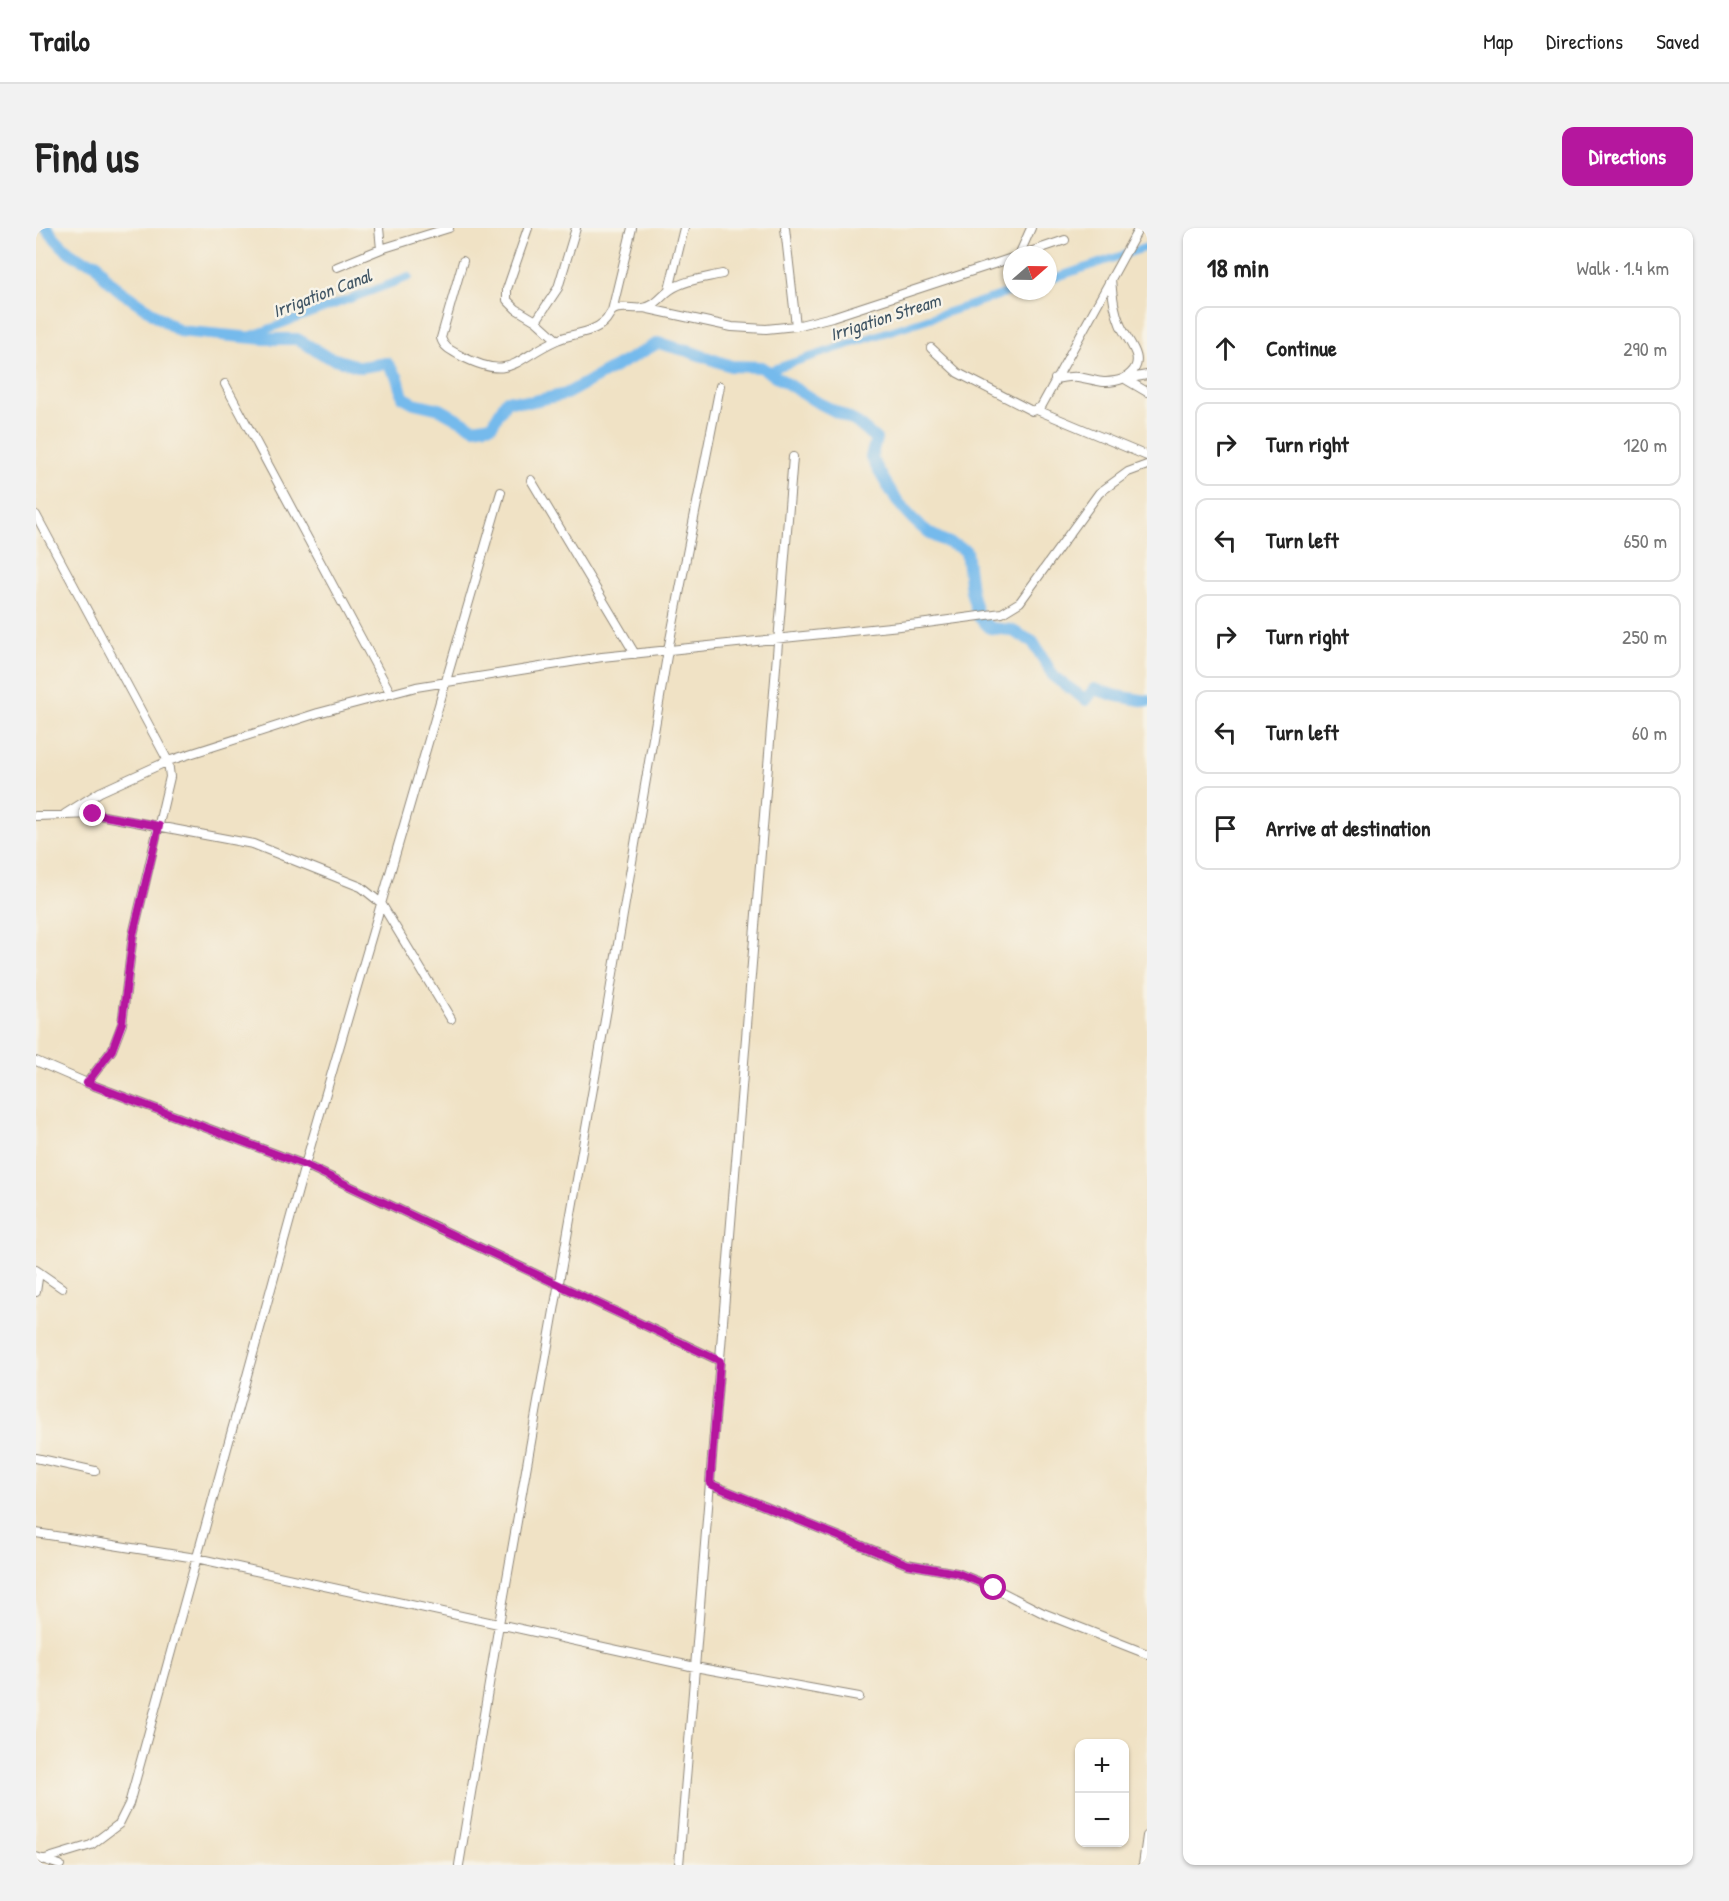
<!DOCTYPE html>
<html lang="en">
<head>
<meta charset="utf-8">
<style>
  body { margin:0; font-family:"Patrick Hand",sans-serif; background:#f2f2f2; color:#222 }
  .controls { position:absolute; right:18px; bottom:18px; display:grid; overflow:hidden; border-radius:12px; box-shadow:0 2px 4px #0004 }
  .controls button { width:54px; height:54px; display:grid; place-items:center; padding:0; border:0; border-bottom:2px solid #e0e0e0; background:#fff; color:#222; font:30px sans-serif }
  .compass { position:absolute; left:967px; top:18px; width:54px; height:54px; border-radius:50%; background:#fff; box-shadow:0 2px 4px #0004; rotate:70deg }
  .stop { position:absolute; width:18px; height:18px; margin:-14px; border:4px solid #b5179e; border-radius:50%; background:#fff }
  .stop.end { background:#b5179e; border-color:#fff; box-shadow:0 2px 6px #0008 }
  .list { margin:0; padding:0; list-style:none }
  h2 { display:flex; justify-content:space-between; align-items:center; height:78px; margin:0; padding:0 24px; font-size:26px }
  h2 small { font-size:20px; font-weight:400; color:#767676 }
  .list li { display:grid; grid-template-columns:39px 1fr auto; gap:18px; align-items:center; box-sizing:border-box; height:84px; margin:0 12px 12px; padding:0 12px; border:2px solid #e0e0e0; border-radius:12px }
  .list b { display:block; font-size:22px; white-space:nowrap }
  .list em { font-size:20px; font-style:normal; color:#767676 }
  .icon { flex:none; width:33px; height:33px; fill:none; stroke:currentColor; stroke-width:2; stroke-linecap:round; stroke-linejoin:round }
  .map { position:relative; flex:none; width:1111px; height:1637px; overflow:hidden; border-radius:12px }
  header { display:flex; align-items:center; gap:36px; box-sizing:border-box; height:84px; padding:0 30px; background:#fff; border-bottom:2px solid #e0e0e0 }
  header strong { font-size:28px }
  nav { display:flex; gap:33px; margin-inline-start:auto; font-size:21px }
  .intro { display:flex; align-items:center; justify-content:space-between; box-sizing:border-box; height:144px; padding:0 36px }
  h1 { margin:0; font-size:42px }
  .button { padding:15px 27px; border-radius:12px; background:#b5179e; color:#fff; font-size:21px; font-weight:700 }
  main { display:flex; gap:36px; padding:0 36px }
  aside { flex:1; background:#fff; border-radius:12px; box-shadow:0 2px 4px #0004 }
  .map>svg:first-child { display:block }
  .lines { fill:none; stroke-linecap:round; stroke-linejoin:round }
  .canal { stroke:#75baec; stroke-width:8 }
  .river { stroke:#75baec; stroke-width:12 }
  .minor-casing { stroke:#8e8678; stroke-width:10 }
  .minor { stroke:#fff; stroke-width:8 }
  .route { stroke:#b5179e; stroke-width:8 }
  .labels { text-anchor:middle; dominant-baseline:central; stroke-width:5; stroke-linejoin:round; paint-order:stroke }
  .water-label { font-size:18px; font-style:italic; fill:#415665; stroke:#f7f3e8 }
</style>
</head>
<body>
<header>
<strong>Trailo</strong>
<nav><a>Map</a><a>Directions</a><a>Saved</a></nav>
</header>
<div class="intro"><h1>Find us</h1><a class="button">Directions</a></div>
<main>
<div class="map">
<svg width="1111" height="1637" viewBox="0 0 1111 1637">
  <rect width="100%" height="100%" fill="#f7f3e8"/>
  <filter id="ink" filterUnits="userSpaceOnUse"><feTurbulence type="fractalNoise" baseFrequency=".0167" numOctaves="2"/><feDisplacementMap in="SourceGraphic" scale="12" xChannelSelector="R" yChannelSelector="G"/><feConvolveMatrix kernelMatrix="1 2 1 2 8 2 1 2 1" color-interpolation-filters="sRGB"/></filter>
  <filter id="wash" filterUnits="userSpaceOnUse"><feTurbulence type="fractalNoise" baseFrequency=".008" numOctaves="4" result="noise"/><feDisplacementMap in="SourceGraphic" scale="24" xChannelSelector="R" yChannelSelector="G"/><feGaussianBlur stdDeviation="1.35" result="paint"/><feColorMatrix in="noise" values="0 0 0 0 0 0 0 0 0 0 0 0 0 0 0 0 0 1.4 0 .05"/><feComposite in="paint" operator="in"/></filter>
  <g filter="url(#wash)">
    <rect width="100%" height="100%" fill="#f0e2c5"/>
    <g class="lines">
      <path class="canal" d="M 1012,52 L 1111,19
        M 211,109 L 373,49
        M 731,143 L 977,63"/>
      <path class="river" d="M 10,0 C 26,18 35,31 60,35 L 68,48 L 83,62 L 143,103 L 228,111 L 261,111 L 292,129 L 325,139 L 351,135 L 362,150 L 367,169 L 378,175 L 404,181 L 438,200 L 456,197 L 471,172 L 493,174 L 530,166 L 622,115 L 652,123 L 695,138 L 725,139 L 779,173 L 820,194 L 840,211 L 835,229 C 850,256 866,286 892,304 C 903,312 918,316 930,323 L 935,363 L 942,388 L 954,400 L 975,402 L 997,414 L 1018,449 L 1050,472 L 1058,461 L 1081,468 L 1111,473"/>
    </g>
  </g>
  <g filter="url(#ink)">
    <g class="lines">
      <g class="minor-casing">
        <path id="minor" d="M 343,0 L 345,21
          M 492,0 L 471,61 L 471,72 L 480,81 L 500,93 L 521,112
          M 749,0 L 760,98
          M 983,27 L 995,0
          M 985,27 L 1029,12
          M 427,33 L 405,110 C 408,120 416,123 425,128 C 476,154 478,131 521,112 C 536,105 555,106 568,94 C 572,91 573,86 576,83 C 584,76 598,82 607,80 C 620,78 624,69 634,62 C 648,52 669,50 686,46
          M 301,39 L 345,21 L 413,0
          M 633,62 L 648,0
          M 608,80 L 696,99 L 730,101 L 760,98 L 796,89 L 976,30
          M 576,83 L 596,0
          M 500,93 L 522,60 L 540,0
          M 895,120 L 922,145 L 996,183 L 1005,179 L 1103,0
          M 1111,147 L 1089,151 L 1111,164
          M 1019,151 C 1026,150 1035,148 1042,149 C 1056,151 1064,156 1079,153 C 1086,152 1090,150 1095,145 C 1111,130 1090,112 1084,96 C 1078,82 1076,66 1075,51
          M 189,156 L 355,466
          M 1001,182 L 1111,228
          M 495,252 L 599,426
          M 0,287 L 132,533 L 134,549 L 97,707 L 86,796 L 76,822 L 51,855
          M 29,586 L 64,564 L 132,533 L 282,485 L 380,459 L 566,429 L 883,396 L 966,385 L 984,374 L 1063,265 L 1092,244 L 1111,237
          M 0,588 L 57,586 L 217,616 L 325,659 L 345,675 L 415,791
          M 0,833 L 51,855 L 269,937 L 684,1133
          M 0,1042 L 26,1060
          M 0,1064 L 3,1044
          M 0,1230 L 59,1243
          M 674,1256 L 871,1336 L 921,1345 L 958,1360 L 1007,1385 L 1111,1426
          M 0,1305 L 160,1330 L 659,1439 L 823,1469
          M 0,1629 L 24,1637
          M 6,1632 L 55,1617 L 83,1596 L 93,1576 L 269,937 L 465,264
          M 423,1637 L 463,1396 L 572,775 L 632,422 L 684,158
          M 643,1637 L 757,229
          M 1107,1637 L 1111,1608"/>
      </g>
      <use href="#minor" class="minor"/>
    </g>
  </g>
  <g class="lines" filter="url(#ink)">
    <path class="route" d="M 57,586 L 123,598 L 97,707 L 86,795 L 76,822 L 51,855 L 269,937 L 684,1133 L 674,1256 L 871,1336 L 921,1345 L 958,1360"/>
  </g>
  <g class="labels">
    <g class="water-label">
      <text transform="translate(286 65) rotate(-21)">Irrigation Canal</text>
      <text transform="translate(849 89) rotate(-18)">Irrigation Stream</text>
    </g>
  </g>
</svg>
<div class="controls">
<button>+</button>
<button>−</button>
</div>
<svg class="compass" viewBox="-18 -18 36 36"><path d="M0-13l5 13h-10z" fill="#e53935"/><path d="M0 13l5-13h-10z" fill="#767676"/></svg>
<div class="stop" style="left:958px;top:1360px"></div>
<div class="stop end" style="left:57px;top:586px"></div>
</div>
<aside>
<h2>18 min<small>Walk · 1.4 km</small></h2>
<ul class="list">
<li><svg class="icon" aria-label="ahead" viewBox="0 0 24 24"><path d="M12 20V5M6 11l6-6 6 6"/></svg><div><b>Continue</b></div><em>290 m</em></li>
<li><svg class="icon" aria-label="right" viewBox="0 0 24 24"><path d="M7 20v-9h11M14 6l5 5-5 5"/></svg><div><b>Turn right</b></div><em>120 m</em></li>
<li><svg class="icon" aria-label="left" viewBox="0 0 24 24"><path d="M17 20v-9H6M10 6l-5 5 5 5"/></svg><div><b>Turn left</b></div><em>650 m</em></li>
<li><svg class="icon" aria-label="right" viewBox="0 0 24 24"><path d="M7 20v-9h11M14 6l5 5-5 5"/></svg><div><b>Turn right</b></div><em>250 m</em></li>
<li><svg class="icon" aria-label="left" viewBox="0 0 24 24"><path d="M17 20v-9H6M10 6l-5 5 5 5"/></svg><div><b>Turn left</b></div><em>60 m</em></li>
<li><svg class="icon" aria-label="arrive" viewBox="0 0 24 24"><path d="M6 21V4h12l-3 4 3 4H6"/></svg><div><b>Arrive at destination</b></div></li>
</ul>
</aside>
</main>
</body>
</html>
